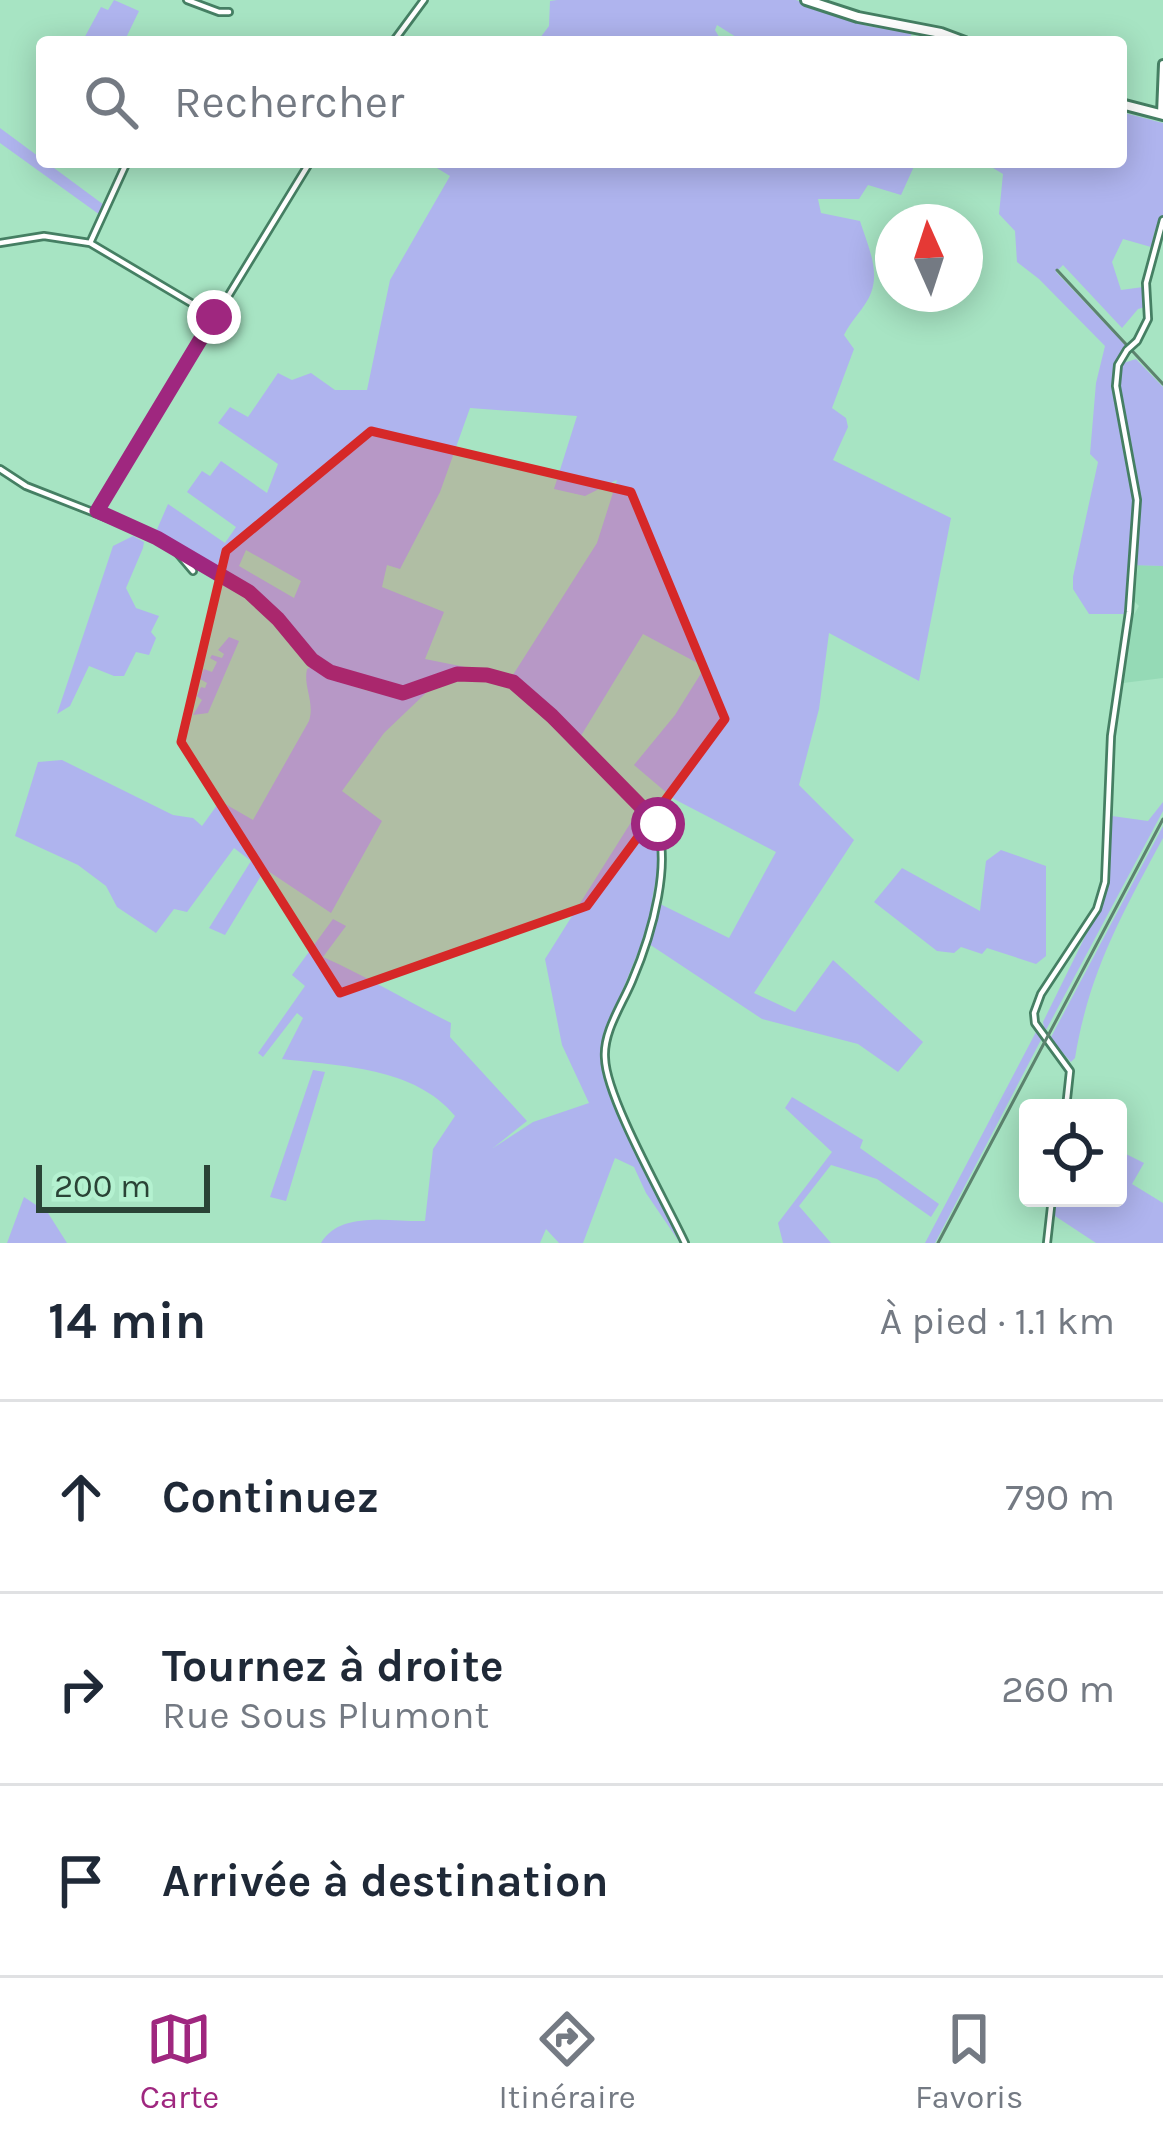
<!DOCTYPE html>
<html lang="fr">
<head>
<meta charset="utf-8">
<style>
  body { margin:0; font-family:Karla,sans-serif; background:#f6f6f7; color:#1f2937 }
  .controls { position:absolute; right:36px; bottom:36px; display:grid; overflow:hidden; border-radius:12px; box-shadow:0 6px 30px #0003 }
  .controls button { width:108px; height:108px; display:grid; place-items:center; padding:0; border:0; border-bottom:3px solid #e0e1e3; background:#fff; color:#1f2937; font:60px sans-serif }
  .compass { position:absolute; left:875px; top:204px; width:108px; height:108px; border-radius:50%; background:#fff; box-shadow:0 6px 30px #0003; rotate:357deg }
  .scale { position:absolute; left:36px; bottom:30px; width:174px; box-sizing:border-box; padding-left:12px; border:6px solid #2a4336; border-top:0; font-size:33px; line-height:42px; white-space:nowrap; color:#2a4336; -webkit-text-stroke:9px #b4f1d0; paint-order:stroke }
  .stop { position:absolute; width:36px; height:36px; margin:-27px; border:9px solid #9f277f; border-radius:50%; background:#fff }
  .stop.end { background:#9f277f; border-color:#fff; box-shadow:0 3px 12px #0008 }
  .list { margin:0; padding:0; list-style:none }
  h2 { display:flex; justify-content:space-between; align-items:center; height:156px; margin:0; padding:0 48px; font-size:51px }
  h2 small { font-size:39px; font-weight:400; color:#747a83 }
  .list li { display:grid; grid-template-columns:78px 1fr auto; gap:36px; align-items:center; box-sizing:border-box; height:192px; padding:0 48px; border-top:3px solid #e0e1e3 }
  .list b { display:block; font-size:45px; white-space:nowrap }
  .list p { margin:0; font-size:39px; white-space:nowrap; color:#747a83 }
  .list em { font-size:39px; font-style:normal; color:#747a83 }
  .icon { flex:none; width:66px; height:66px; fill:none; stroke:currentColor; stroke-width:2; stroke-linecap:round; stroke-linejoin:round }
  .map { position:relative; flex:none; width:1163px; height:1243px; overflow:hidden }
  .search { position:absolute; background:#fff; box-shadow:0 6px 30px #0003; left:36px; right:36px; top:36px; height:132px; display:flex; align-items:center; gap:30px; box-sizing:border-box; padding:0 42px; border-radius:12px; color:#747a83; font-size:45px }
  .sheet { height:732px; background:#fff }
  nav { display:flex; justify-content:space-around; align-items:center; box-sizing:border-box; height:168px; border-top:3px solid #e0e1e3; background:#fff; font-size:33px; color:#747a83 }
  nav a { display:grid; justify-items:center; gap:6px }
  nav .on { color:#9f277f }
  .map>svg:first-child { display:block }
  .built { fill:#95dab6 }
  .green { fill:#afb4ee; fill-rule:evenodd }
  .lines { fill:none; stroke-linecap:round; stroke-linejoin:round }
  .minor-casing { stroke:#457f63; stroke-width:10 }
  .tertiary-casing { stroke:#457f63; stroke-width:12 }
  .secondary-casing { stroke:#457f63; stroke-width:14 }
  .minor { stroke:#fff; stroke-width:4.5 }
  .tertiary { stroke:#fff; stroke-width:6 }
  .secondary { stroke:#fff; stroke-width:8 }
  .rail { stroke:#5c836e; stroke-width:3 }
  .minor-bridge-casing { stroke:#457f63; stroke-width:10; stroke-linecap:butt }
  .minor-bridge { stroke:#fff; stroke-width:4.5 }
  .route { stroke:#9f277f; stroke-width:15 }
  .marked { fill:#d62828; fill-opacity:0.2; stroke:#d62828; stroke-width:9; stroke-linejoin:round }
</style>
</head>
<body>
<div class="map">
<svg width="1163" height="1243" viewBox="0 0 1163 1243">
  <rect width="100%" height="100%" fill="#a7e4c3"/>
  <path class="built" d="M 1138,565 L 1163,566 L 1163,678 L 1123,683 L 1131,620 L 1139,606 L 1134,601 Z"/>
  <path class="green" d="M 114,0 L 139,11 L 124,42 L 82,42 L 101,7 L 108,10 Z
    M 557,0 L 796,0 L 867,26 L 912,33 L 908,42 L 744,42 L 717,25 L 715,30 L 722,42 L 537,42 L 549,26 L 550,1 Z
    M 1121,112 L 1163,123 L 1163,230 L 1155,230 L 1151,247 L 1123,239 L 1112,262 L 1121,290 L 1143,287 L 1145,307 L 1138,309 L 1122,328 L 1063,265 L 1056,272 L 1127,347 L 1114,366 L 1136,359 L 1163,387 L 1163,566 L 1129,565 L 1124,614 L 1089,614 L 1073,589 L 1073,577 L 1098,462 L 1090,454 L 1096,383 L 1105,346 L 1039,279 L 1017,262 L 1015,231 L 999,214 L 1003,174 L 983,162 L 1121,162 Z
    M 0,128 L 104,205 L 100,215 L 0,143 Z
    M 427,162 L 916,162 L 901,195 L 868,185 L 859,199 L 818,199 L 821,213 L 860,221 C 868,247 883,275 867,301 C 860,313 851,321 844,335 L 854,349 L 832,408 L 846,418 L 848,427 L 833,460 L 951,518 L 919,681 L 829,633 L 819,709 L 799,785 L 854,840 L 754,993 L 795,1012 L 833,960 L 923,1042 L 898,1072 L 858,1044 L 762,1019 L 643,940 L 603,1038 L 601,1066 L 680,1243 L 646,1193 L 634,1167 L 615,1158 L 583,1243 L 559,1243 L 546,1229 L 540,1243 L 321,1243 C 340,1210 391,1222 425,1221 L 433,1149 L 455,1116 C 415,1067 340,1066 282,1059 L 303,1018 L 297,1013 L 263,1057 L 258,1053 L 305,986 L 292,975 L 333,919 L 346,926 L 323,957 C 368,977 407,1001 451,1023 L 450,1037 L 527,1121 L 493,1148 L 533,1122 L 589,1103 L 562,1045 L 545,959 L 640,808 C 669,841 659,860 652,900 L 729,938 L 776,852 L 674,799 L 634,765 L 675,715 L 705,667 L 643,634 L 579,739 L 511,678 L 597,543 L 617,480 L 585,496 L 554,489 L 577,416 L 470,408 L 440,492 L 400,569 L 387,565 L 382,587 L 444,612 L 425,659 L 480,670 L 448,672 L 406,691 L 327,666 L 270,605 L 242,583 L 155,534 L 168,504 L 225,543 L 236,527 L 187,492 L 202,471 L 210,476 L 221,461 L 267,493 L 278,464 L 218,423 L 230,407 L 248,417 L 278,373 L 292,380 L 311,373 L 335,390 L 367,390 L 390,280 L 450,176 ZM 246,550 L 301,581 L 294,598 L 239,566 Z
    M 133,536 L 144,542 L 143,548 L 126,588 L 136,608 L 159,616 L 151,632 L 156,638 L 149,655 L 136,652 L 124,676 L 114,676 L 89,666 L 70,706 L 57,714 L 113,546 Z
    M 229,637 L 239,641 L 208,713 L 193,715 L 202,700 L 197,696 L 201,687 L 205,688 L 207,683 L 200,679 L 204,669 L 212,672 L 217,662 L 210,658 L 212,655 L 222,658 L 224,654 L 218,650 Z
    M 313,666 C 346,687 393,705 429,690 L 384,733 L 342,791 L 382,821 L 331,913 L 265,869 L 225,935 L 209,928 L 251,861 L 234,848 L 187,912 L 174,909 L 156,933 L 117,907 L 106,886 L 78,865 L 15,836 L 38,762 L 62,760 L 173,815 L 193,818 L 202,826 L 220,801 L 253,820 L 309,721 C 315,702 303,687 307,669 Z
    M 1163,802 L 1163,811 L 1045,1032 L 1043,1022 L 1105,896 L 1112,816 L 1148,821 Z
    M 1163,826 L 1163,838 C 1122,914 1089,972 1075,1058 L 1071,1062 L 1050,1039 Z
    M 1001,850 L 1046,866 L 1046,956 L 1036,964 L 987,948 L 982,954 L 961,947 L 954,953 L 937,951 L 874,902 L 902,868 L 980,911 L 986,861 Z
    M 1037,1030 L 1043,1036 L 935,1243 L 925,1243 Z
    M 313,1070 L 325,1072 L 286,1201 L 270,1197 Z
    M 792,1097 L 863,1140 L 860,1148 L 939,1204 L 931,1217 L 877,1179 L 831,1165 L 799,1206 L 831,1243 L 783,1243 L 778,1223 L 832,1152 L 785,1108 Z
    M 1118,1150 L 1144,1163 L 1132,1184 L 1163,1203 L 1163,1243 L 1096,1243 L 1049,1212 L 1050,1198 L 1118,1198 Z
    M 24,1197 L 48,1213 L 67,1243 L 7,1243 Z"/>
  <g class="lines">
    <g class="minor-casing">
      <path id="minor" d="M 187,0 L 219,12 L 229,12
        M 393,42 L 424,0
        M 0,243 L 44,236 L 90,243 L 213,316
        M 90,243 L 127,162
        M 1137,341 L 1148,319 L 1146,283 L 1163,220
        M 0,469 L 26,486 L 141,531 L 217,572 L 260,601 L 312,660 L 330,672 L 403,693 L 457,673 L 487,675 L 513,682 L 651,814 C 677,854 650,939 632,981 C 622,1005 603,1032 605,1058 C 606,1098 666,1202 685,1243
        M 97,511 L 310,162
        M 176,551 L 193,571
        M 1066,1108 L 1070,1071 L 1035,1023 L 1034,1013 L 1041,994 L 1097,909 L 1105,882 L 1111,736 L 1129,612 L 1137,500 L 1116,386 L 1118,365 L 1127,350
        M 1047,1243 L 1052,1198"/>
    </g>
    <g class="tertiary-casing">
      <path id="tertiary" d="M 1161,114 L 1163,64"/>
    </g>
    <g class="secondary-casing">
      <path id="secondary" d="M 806,0 L 858,17 L 941,33 L 965,42
        M 1121,104 L 1163,115"/>
    </g>
    <use href="#minor" class="minor"/>
    <use href="#tertiary" class="tertiary"/>
    <use href="#secondary" class="secondary"/>
    <path class="rail" d="M 1057,270 L 1163,384
      M 938,1243 L 1163,819"/>
    <g class="minor-bridge-casing">
      <path id="minor-bridge" d="M 1127,350 L 1137,341"/>
    </g>
    <use href="#minor-bridge" class="minor-bridge"/>
  </g>
  <g class="lines">
    <path class="route" d="M 214,317 L 97,511 L 157,538 L 249,592 L 278,619 L 312,660 L 330,672 L 403,693 L 457,674 L 487,675 L 513,682 L 552,716 L 658,824"/>
  </g>
  <path class="marked" d="M 371,431 L 631,492 L 725,719 L 587,906 L 340,993 L 181,742 L 226,551 Z"/>
</svg>
<div class="controls">
<button><svg class="icon" aria-label="locate" viewBox="0 0 24 24"><circle cx="12" cy="12" r="6"/><path d="M12 2v4M12 18v4M2 12h4M18 12h4"/></svg></button>
</div>
<svg class="compass" viewBox="-18 -18 36 36"><path d="M0-13l5 13h-10z" fill="#e53935"/><path d="M0 13l5-13h-10z" fill="#747a83"/></svg>
<div class="scale">200 m</div>
<div class="stop" style="left:658px;top:824px"></div>
<div class="stop end" style="left:214px;top:317px"></div>
<div class="search"><svg class="icon" aria-label="search" viewBox="0 0 24 24"><circle cx="10" cy="10" r="6"/><path d="M15 15l6 6"/></svg>Rechercher</div>
</div>
<section class="sheet">
<h2>14 min<small>À pied · 1.1 km</small></h2>
<ul class="list">
<li><svg class="icon" aria-label="ahead" viewBox="0 0 24 24"><path d="M12 20V5M6 11l6-6 6 6"/></svg><div><b>Continuez</b></div><em>790 m</em></li>
<li><svg class="icon" aria-label="right" viewBox="0 0 24 24"><path d="M7 20v-9h11M14 6l5 5-5 5"/></svg><div><b>Tournez à droite</b><p>Rue Sous Plumont</p></div><em>260 m</em></li>
<li><svg class="icon" aria-label="arrive" viewBox="0 0 24 24"><path d="M6 21V4h12l-3 4 3 4H6"/></svg><div><b>Arrivée à destination</b></div></li>
</ul>
</section>
<nav>
<a class="on"><svg class="icon" aria-label="map" viewBox="0 0 24 24"><path d="M3 6l6-2 6 2 6-2v14l-6 2-6-2-6 2zM9 4v14M15 6v14"/></svg>Carte</a>
<a><svg class="icon" aria-label="directions" viewBox="0 0 24 24"><path d="M12 3l9 9-9 9-9-9zM9 14v-3h6M13 9l2 2-2 2"/></svg>Itinéraire</a>
<a><svg class="icon" aria-label="saved" viewBox="0 0 24 24"><path d="M7 4h10v16l-5-4-5 4z"/></svg>Favoris</a>
</nav>
</body>
</html>
